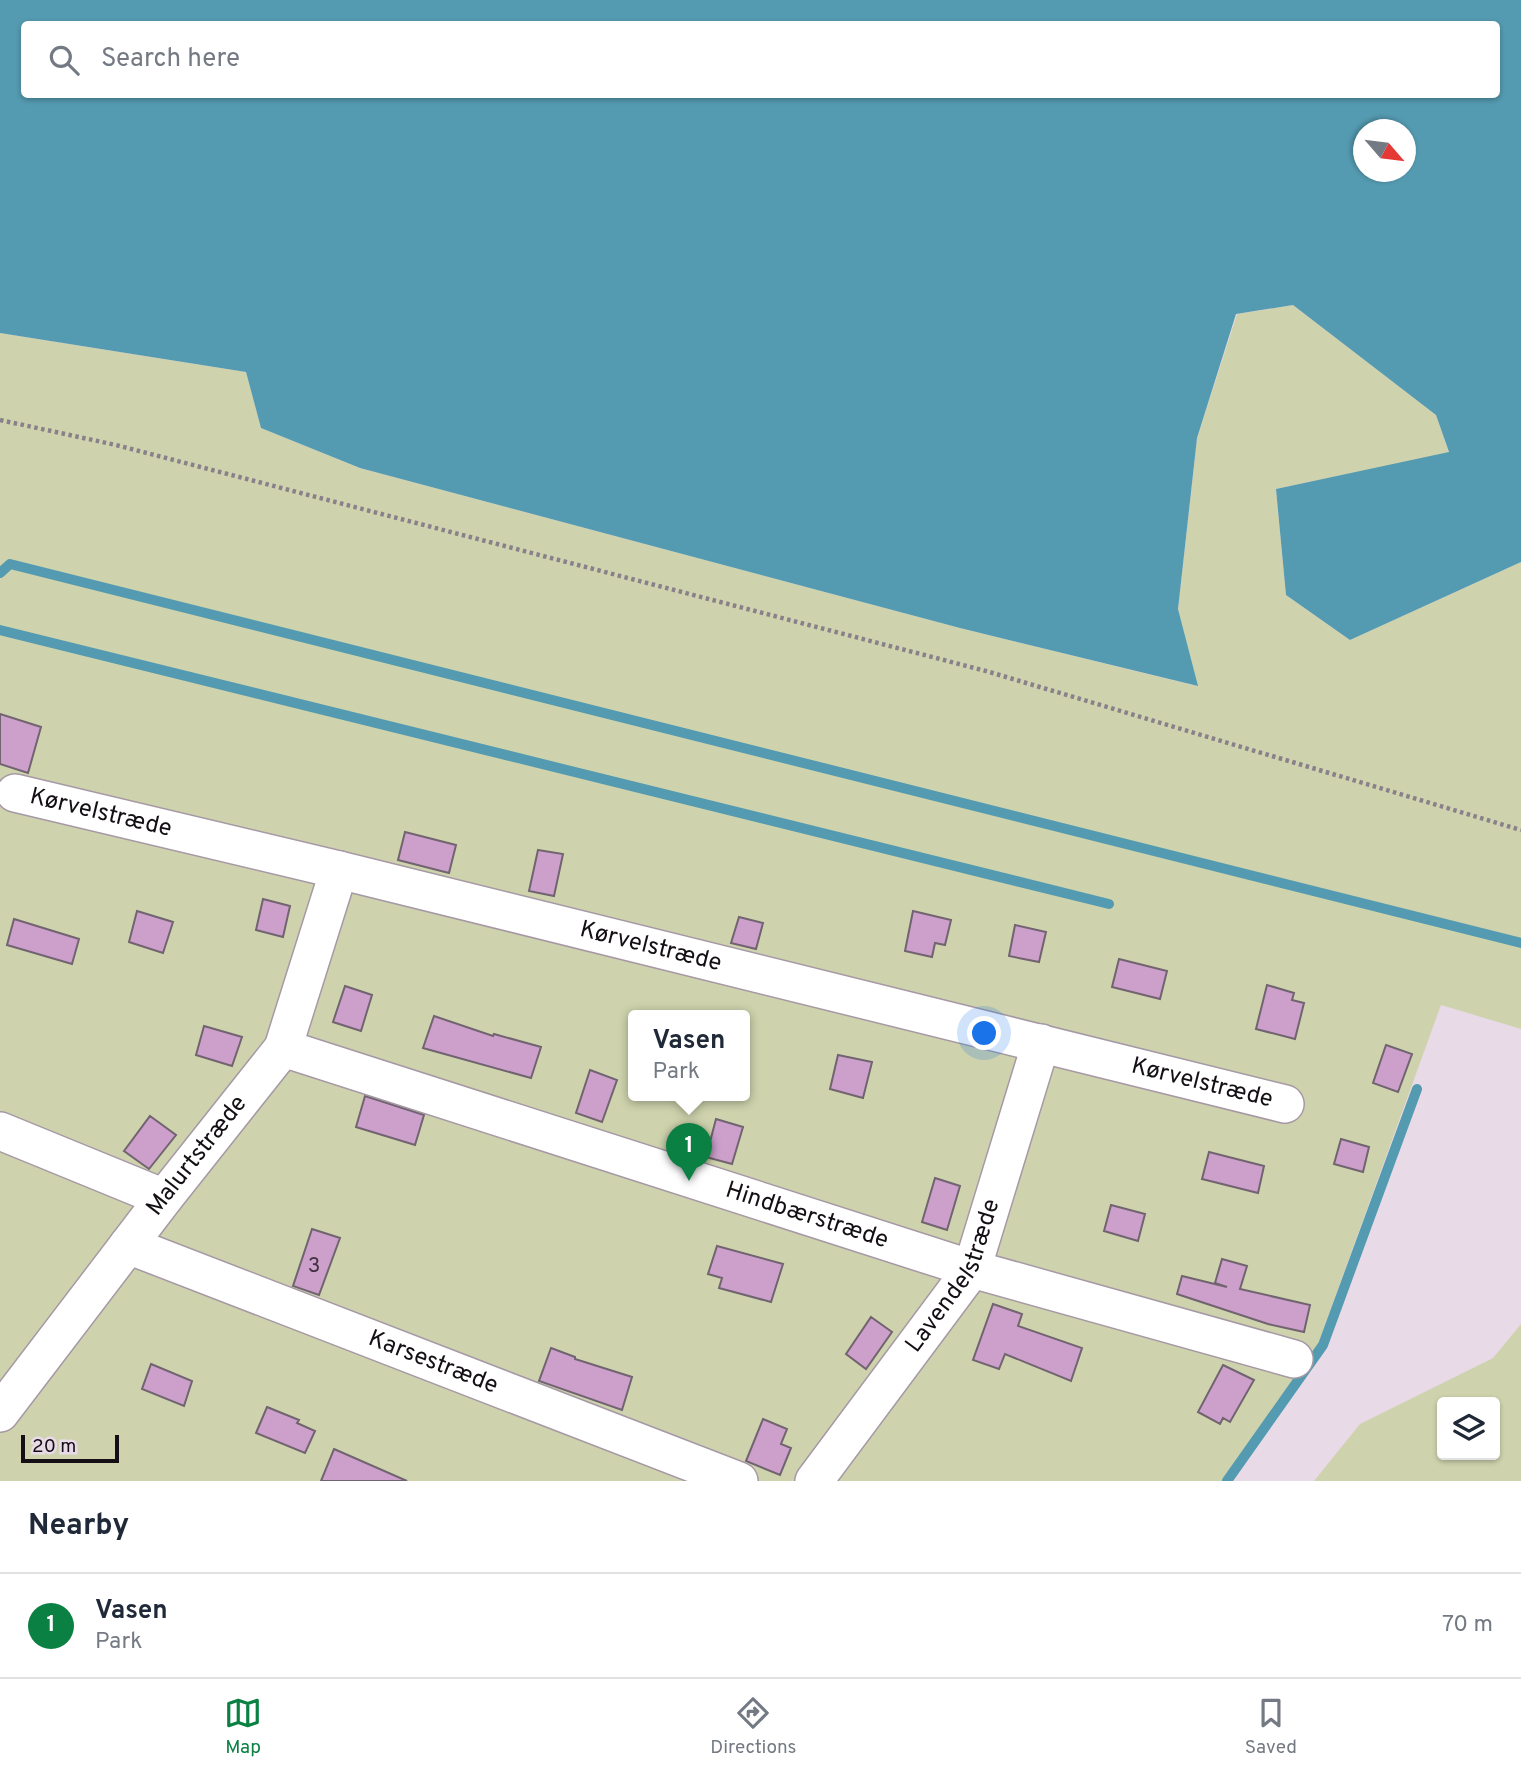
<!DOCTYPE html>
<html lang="en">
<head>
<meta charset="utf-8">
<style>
  body { margin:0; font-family:Overpass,sans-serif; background:#f2f2f3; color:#1f2937 }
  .controls { position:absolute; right:21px; bottom:21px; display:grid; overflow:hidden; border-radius:7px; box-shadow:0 2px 5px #0004 }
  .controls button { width:63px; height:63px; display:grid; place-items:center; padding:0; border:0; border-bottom:2px solid #e0e1e3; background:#fff; color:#1f2937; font:35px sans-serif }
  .compass { position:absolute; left:1353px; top:119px; width:63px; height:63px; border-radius:50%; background:#fff; box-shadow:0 2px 5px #0004; rotate:118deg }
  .scale { position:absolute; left:21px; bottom:18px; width:98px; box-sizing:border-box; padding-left:7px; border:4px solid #140f14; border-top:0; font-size:19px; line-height:24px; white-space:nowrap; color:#140f14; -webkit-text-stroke:5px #e9dae8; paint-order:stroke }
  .you { position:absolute; left:985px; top:1034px; width:24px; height:24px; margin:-18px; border:5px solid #fff; border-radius:50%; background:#1a73e8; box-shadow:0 0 0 10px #1a73e833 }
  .badge { display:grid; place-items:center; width:46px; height:46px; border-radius:50%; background:#0b8043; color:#fff; font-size:23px; font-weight:700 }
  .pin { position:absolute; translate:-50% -58px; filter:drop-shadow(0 2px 4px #0008) }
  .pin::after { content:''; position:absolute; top:37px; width:24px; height:21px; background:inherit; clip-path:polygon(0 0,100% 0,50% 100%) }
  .popup { position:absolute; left:628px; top:1010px; width:122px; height:91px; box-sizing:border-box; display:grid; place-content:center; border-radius:7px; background:#fff; filter:drop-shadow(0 2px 5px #0005); font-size:23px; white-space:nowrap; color:#747a83 }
  .popup b { font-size:26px; color:#1f2937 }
  .popup::after { content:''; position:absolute; left:50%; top:100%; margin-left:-14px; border:14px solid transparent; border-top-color:#fff }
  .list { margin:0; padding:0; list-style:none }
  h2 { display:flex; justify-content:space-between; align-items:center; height:91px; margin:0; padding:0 28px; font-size:30px }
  h2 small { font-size:23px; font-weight:400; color:#747a83 }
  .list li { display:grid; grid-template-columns:46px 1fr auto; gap:21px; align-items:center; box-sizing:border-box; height:105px; padding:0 28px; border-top:2px solid #e0e1e3 }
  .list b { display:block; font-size:26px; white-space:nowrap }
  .list p { margin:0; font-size:23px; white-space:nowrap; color:#747a83 }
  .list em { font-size:23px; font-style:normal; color:#747a83 }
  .icon { flex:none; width:38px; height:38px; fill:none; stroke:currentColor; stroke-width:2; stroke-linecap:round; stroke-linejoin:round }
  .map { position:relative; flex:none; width:1521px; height:1481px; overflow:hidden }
  .search { position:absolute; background:#fff; box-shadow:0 2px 5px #0004; left:21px; right:21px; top:21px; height:77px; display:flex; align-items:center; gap:18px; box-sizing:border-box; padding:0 24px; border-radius:7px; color:#747a83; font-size:26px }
  .sheet { height:196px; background:#fff }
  nav { display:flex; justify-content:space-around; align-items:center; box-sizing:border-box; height:98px; border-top:2px solid #e0e1e3; background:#fff; font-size:19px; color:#747a83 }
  nav a { display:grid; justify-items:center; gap:4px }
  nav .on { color:#0b8043 }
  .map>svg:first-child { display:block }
  .green { fill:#ced3ad; fill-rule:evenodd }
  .water { fill:#549ab0; fill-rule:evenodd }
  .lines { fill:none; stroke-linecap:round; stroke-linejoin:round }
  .stream { stroke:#549ab0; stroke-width:10 }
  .building { fill:#cda0cb; stroke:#716470; stroke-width:2 }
  .minor-casing { stroke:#a699a5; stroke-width:40 }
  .path { stroke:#8a808a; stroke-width:4.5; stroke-dasharray:3.5 3.5; stroke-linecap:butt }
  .minor { stroke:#fff; stroke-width:37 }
  .labels { text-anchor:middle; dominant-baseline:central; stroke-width:6; stroke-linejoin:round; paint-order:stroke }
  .number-label { font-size:21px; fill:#423342 }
  .street-label { font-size:24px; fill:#140f14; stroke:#e9dae8 }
</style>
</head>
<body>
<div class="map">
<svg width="1521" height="1481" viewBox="0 0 1521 1481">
  <rect width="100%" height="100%" fill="#e9dae8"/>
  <path class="green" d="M 1293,305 L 1436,415 L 1449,453 L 1276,489 L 1286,595 L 1350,640 L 1521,562 L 1521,1029 L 1441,1005 L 1313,1358 L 1224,1481 L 0,1481 L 0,333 L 246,372 L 261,428 L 360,468 L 960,628 L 1197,686 L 1178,609 L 1197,438 L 1237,314 ZM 633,1015 L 745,1015 L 745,1095 L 633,1095 Z
    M 1521,1324 L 1521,1481 L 1314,1481 L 1360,1424 L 1493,1358 ZM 1442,1402 L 1495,1402 L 1495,1455 L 1442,1455 Z"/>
  <path class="water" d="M 0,0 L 1521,0 L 1521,562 L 1350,640 L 1286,595 L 1276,489 L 1449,452 L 1436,415 L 1293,305 L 1236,314 L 1197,438 L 1178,609 L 1198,686 L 960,628 L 360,468 L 261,428 L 246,372 L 0,333 ZM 24,24 L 1496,24 L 1496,94 L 24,94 ZM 1364,130 L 1406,130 L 1406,172 L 1364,172 Z"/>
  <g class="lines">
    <path class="stream" d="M 0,573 L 10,564 L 1521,943
      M 0,630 L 1109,904
      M 1227,1481 L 1323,1345 L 1417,1089"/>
  </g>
  <path class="building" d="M 0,714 L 41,727 L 28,773 L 0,764 Z
    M 405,832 L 456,845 L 449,873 L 398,860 Z
    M 538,850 L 563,854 L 554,896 L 529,891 Z
    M 263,899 L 290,906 L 283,937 L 256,930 Z
    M 137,911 L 173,922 L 163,953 L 129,942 Z
    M 913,911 L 951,920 L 945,945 L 935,943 L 932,957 L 905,951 Z
    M 739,917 L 763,923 L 756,949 L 731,943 Z
    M 14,919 L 79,939 L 72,964 L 7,945 Z
    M 1015,925 L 1046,932 L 1039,962 L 1009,956 Z
    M 1119,959 L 1167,971 L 1160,999 L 1112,987 Z
    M 1267,985 L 1294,993 L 1292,1000 L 1304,1003 L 1295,1039 L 1256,1029 Z
    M 345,986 L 372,995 L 361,1031 L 333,1022 Z
    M 434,1016 L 493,1036 L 494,1034 L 541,1047 L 531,1078 L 423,1048 Z
    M 204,1026 L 242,1037 L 232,1066 L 196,1055 Z
    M 1386,1045 L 1412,1054 L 1398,1092 L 1373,1083 Z
    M 838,1055 L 872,1062 L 863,1098 L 830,1089 Z
    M 590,1070 L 617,1080 L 602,1122 L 576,1113 Z
    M 365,1096 L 424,1115 L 415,1145 L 356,1127 Z
    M 150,1116 L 176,1135 L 149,1169 L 124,1151 Z
    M 716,1119 L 743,1127 L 732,1164 L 706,1157 Z
    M 1341,1139 L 1369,1147 L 1363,1172 L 1334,1164 Z
    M 1209,1152 L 1264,1166 L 1258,1193 L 1202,1179 Z
    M 935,1178 L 960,1186 L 947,1230 L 922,1222 Z
    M 1111,1205 L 1145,1214 L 1138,1241 L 1104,1231 Z
    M 312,1229 L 340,1238 L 319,1295 L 293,1286 Z
    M 717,1246 L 783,1264 L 771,1302 L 719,1288 L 722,1278 L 708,1274 Z
    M 1222,1259 L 1247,1266 L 1240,1289 L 1310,1305 L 1304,1332 L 1268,1324 L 1177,1294 L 1182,1276 L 1227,1287 L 1215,1283 Z
    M 993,1304 L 1022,1314 L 1018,1326 L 1082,1348 L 1071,1381 L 1005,1354 L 999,1369 L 973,1360 Z
    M 871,1317 L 892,1332 L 866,1369 L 846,1354 Z
    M 551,1348 L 575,1357 L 575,1359 L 632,1377 L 622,1410 L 539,1381 Z
    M 151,1364 L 192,1381 L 184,1406 L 142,1389 Z
    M 1223,1365 L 1254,1380 L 1230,1422 L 1223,1418 L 1220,1424 L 1198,1412 Z
    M 267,1407 L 299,1420 L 297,1423 L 315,1431 L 305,1453 L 256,1433 Z
    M 763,1419 L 787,1429 L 781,1444 L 791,1448 L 780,1475 L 746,1461 Z
    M 334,1449 L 407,1481 L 321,1481 Z"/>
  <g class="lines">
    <g class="minor-casing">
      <g id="minor">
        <path id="s1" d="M 15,793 L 339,870 L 1285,1104"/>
        <path id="s2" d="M 283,1048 L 972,1269 L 1294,1359"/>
        <path d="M 0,1131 L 164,1198"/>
        <path id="s3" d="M 128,1245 L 739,1481"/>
        <path id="s4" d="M 0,1413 L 164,1198 L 283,1048 L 339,870"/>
        <path id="s5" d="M 814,1481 L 972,1269 L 1041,1043"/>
      </g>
    </g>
    <path class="path" d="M 0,420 L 116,445 L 986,671 L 1521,830"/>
    <use href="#minor" class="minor"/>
  </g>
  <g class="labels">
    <g class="number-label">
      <text x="314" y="1266">3</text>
    </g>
    <g class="street-label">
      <text stroke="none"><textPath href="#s1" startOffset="88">Kørvelstræde</textPath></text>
      <text stroke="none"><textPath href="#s1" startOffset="654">Kørvelstræde</textPath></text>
      <text stroke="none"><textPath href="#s1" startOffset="1222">Kørvelstræde</textPath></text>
      <text stroke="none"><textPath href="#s4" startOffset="324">Malurtstræde</textPath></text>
      <text stroke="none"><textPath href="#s2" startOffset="550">Hindbærstræde</textPath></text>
      <text stroke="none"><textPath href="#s5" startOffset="250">Lavendelstræde</textPath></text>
      <text stroke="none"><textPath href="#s3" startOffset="327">Karsestræde</textPath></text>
    </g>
  </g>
</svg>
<div class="controls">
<button><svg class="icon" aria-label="layers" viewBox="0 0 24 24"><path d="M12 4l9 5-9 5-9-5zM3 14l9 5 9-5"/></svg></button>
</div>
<svg class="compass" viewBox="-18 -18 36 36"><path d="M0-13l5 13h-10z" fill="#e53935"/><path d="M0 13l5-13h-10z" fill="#747a83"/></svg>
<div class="scale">20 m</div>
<div class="you"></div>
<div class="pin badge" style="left:689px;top:1181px">1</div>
<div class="popup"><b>Vasen</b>Park</div>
<div class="search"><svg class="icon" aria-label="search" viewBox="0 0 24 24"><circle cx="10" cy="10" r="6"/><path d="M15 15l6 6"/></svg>Search here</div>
</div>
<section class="sheet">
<h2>Nearby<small></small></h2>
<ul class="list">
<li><span class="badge">1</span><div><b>Vasen</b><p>Park</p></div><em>70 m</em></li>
</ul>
</section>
<nav>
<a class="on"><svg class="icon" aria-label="map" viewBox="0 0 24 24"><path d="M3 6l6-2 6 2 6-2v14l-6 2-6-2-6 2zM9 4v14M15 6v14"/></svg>Map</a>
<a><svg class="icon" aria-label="directions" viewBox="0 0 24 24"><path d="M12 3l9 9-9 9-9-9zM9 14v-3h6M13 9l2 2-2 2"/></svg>Directions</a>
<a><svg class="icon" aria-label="saved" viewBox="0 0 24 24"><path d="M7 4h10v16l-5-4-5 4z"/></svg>Saved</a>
</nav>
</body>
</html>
